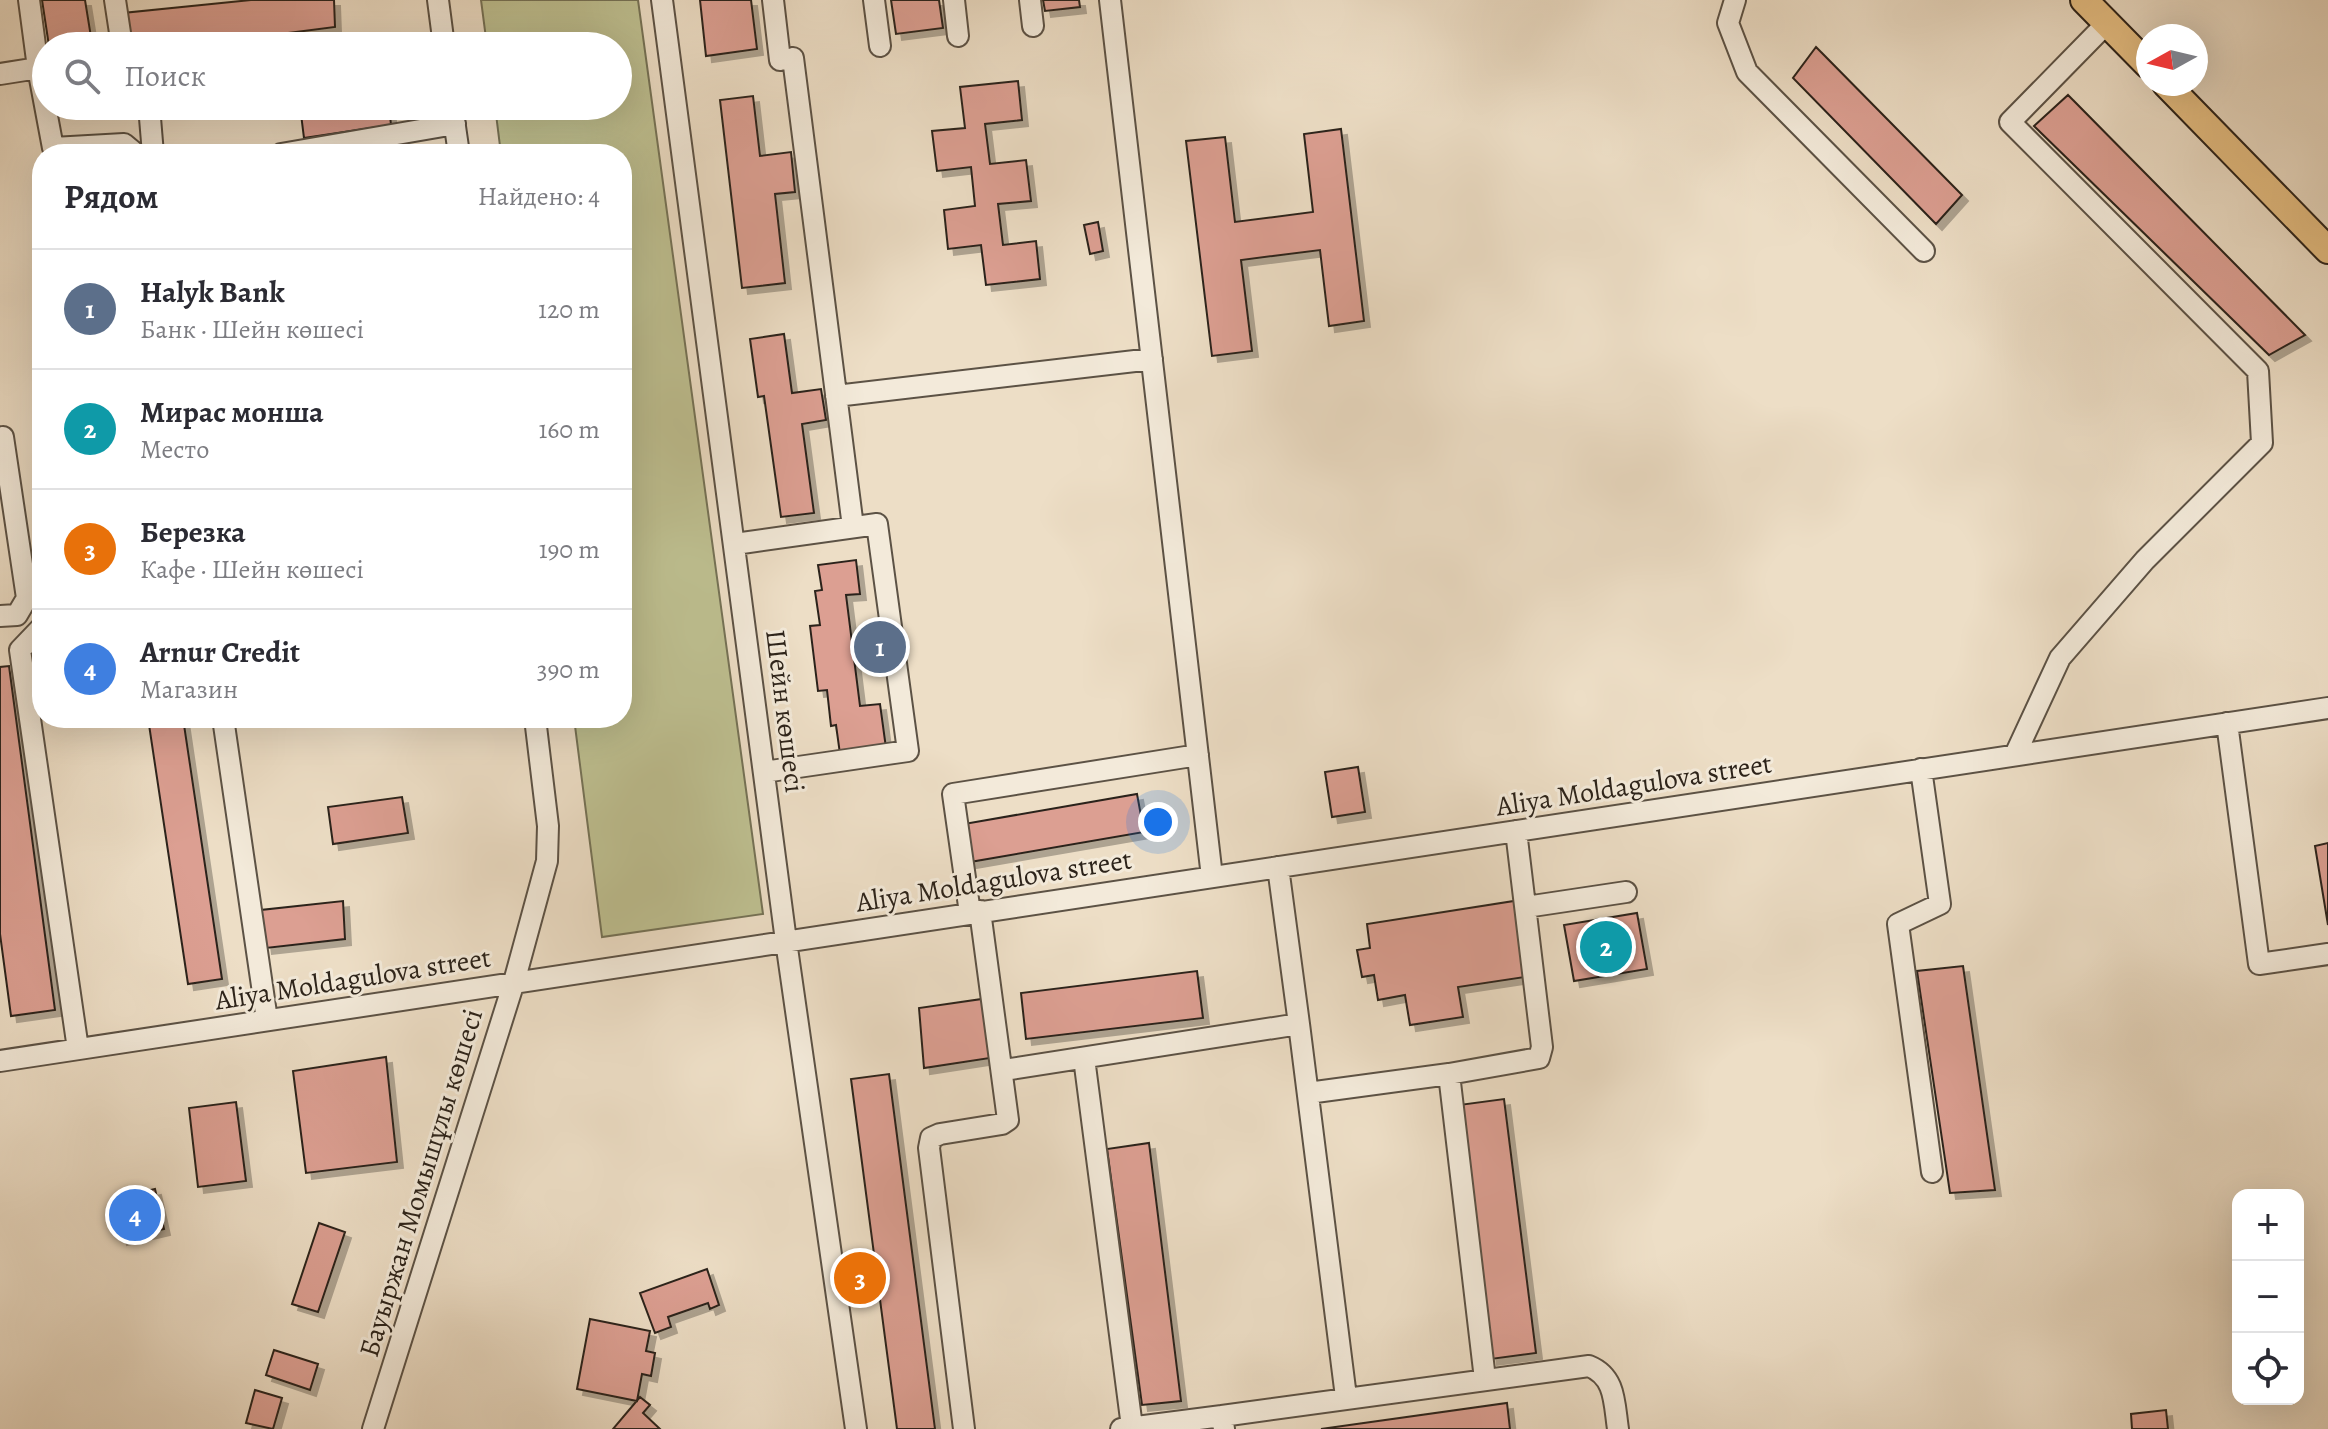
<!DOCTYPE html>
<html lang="ru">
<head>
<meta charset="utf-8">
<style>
  body { margin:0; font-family:Alegreya,serif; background:#f7f7f7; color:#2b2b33 }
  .controls { position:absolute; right:24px; bottom:24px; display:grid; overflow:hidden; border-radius:16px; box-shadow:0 8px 32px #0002 }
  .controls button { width:72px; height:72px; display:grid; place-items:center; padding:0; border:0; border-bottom:2px solid #e1e1e2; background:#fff; color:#2b2b33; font:40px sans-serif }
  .compass { position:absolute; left:2136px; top:24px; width:72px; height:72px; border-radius:50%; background:#fff; box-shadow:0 8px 32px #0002; rotate:262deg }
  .you { position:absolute; left:1158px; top:822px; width:28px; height:28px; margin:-20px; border:6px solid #fff; border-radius:50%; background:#1a73e8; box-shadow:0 0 0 12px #1a73e833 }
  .badge { display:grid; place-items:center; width:52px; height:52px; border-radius:50%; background:#b45309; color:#fff; font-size:26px; font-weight:700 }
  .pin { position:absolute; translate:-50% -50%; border:4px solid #fff; box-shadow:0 2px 8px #0006 }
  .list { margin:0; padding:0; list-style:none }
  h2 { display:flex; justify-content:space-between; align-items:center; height:104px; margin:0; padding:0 32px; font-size:34px }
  h2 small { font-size:26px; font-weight:400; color:#7c7c81 }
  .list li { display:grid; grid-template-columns:52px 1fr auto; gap:24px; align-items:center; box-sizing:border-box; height:120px; padding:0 32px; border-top:2px solid #e1e1e2 }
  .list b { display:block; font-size:30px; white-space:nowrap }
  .list p { margin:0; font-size:26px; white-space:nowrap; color:#7c7c81 }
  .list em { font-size:26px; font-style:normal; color:#7c7c81 }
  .icon { flex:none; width:44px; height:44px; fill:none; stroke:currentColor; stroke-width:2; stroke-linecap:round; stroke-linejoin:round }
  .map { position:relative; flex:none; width:2328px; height:1429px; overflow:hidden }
  .search { position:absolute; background:#fff; box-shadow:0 8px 32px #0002; left:32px; top:32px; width:600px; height:88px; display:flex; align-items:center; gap:20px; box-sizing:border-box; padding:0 28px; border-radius:44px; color:#7c7c81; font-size:30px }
  .panel { position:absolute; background:#fff; box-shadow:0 8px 32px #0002; left:32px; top:144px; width:600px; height:584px; border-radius:32px }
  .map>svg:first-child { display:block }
  .green { fill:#bec091; stroke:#757256; stroke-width:2 }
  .building { fill:#dc9f92; stroke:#2c231a; stroke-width:2; filter:url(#shadow) }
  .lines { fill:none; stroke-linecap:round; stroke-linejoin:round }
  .minor-casing { stroke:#5c5245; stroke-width:24 }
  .major-casing { stroke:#2c231a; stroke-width:30 }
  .minor { stroke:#f3eada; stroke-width:20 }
  .major { stroke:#e6bf83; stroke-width:26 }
  .labels { text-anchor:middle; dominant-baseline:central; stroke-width:6; stroke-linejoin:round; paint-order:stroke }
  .street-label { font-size:28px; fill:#2c231a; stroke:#f3eada }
</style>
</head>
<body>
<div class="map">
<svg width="2328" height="1429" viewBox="0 0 2328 1429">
  <defs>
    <filter id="shadow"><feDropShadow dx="6" dy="6" stdDeviation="0" flood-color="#0004"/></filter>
  </defs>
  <rect width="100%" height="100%" fill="#eddec6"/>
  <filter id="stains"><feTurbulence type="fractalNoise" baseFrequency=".0025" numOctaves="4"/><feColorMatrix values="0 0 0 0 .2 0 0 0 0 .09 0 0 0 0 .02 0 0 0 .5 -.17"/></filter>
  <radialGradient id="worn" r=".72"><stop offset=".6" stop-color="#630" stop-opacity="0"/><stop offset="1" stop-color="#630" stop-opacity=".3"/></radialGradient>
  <path class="green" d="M 481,0 L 638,0 L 763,914 L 602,937 L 574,718 L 622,718 L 622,154 L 501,154 L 495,106 L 618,106 L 618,46 L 487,46 Z"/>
  <path class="building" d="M 42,0 L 85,0 L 91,37 L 49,46 Z
    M 251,0 L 334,0 L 335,27 L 188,46 L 126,46 L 123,13 Z
    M 700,0 L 751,0 L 757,49 L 706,56 Z
    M 891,0 L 939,0 L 943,28 L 896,34 Z
    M 1043,0 L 1079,0 L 1080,7 L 1045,11 Z
    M 1816,47 L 1962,195 L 1936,224 L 1793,78 Z
    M 1018,81 L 1022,120 L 985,124 L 990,164 L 1026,160 L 1031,201 L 998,204 L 1003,245 L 1036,241 L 1040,279 L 986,285 L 981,245 L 948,249 L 944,210 L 975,206 L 971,167 L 937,171 L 932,131 L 965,128 L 960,87 Z
    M 2068,95 L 2305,335 L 2269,355 L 2034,126 Z
    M 753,96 L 760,156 L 791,152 L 795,192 L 775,194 L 785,283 L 742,288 L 720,100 Z
    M 300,106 L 389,106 L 391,125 L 304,138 Z
    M 1341,129 L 1364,321 L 1329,326 L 1320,250 L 1241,260 L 1252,351 L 1212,356 L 1186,141 L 1225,137 L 1235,222 L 1313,212 L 1304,134 Z
    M 1098,222 L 1103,251 L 1090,254 L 1084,225 Z
    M 784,334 L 792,393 L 821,389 L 826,420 L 802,424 L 814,513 L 781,517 L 764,396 L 758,397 L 750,339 Z
    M 856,560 L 860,594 L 846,595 L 860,706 L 880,704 L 886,748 L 840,754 L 836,725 L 831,726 L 827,690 L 818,691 L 810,626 L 820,625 L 815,591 L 822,590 L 818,565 Z
    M 9,666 L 55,1010 L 11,1016 L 0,934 L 0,667 Z
    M 148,718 L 183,718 L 222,979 L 188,984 Z
    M 1358,767 L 1365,812 L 1332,817 L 1325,772 Z
    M 1137,794 L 1144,832 L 970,862 L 964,824 Z
    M 402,797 L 408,833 L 333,844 L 328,807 Z
    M 2328,843 L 2328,925 L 2315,846 Z
    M 343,901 L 345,939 L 266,948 L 261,910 Z
    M 1514,901 L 1525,977 L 1458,987 L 1463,1017 L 1410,1025 L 1405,995 L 1378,1000 L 1374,975 L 1362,977 L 1357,950 L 1370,948 L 1367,924 Z
    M 1637,913 L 1647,969 L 1574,981 L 1564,925 Z
    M 1963,966 L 1995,1190 L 1950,1193 L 1917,971 Z
    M 1197,971 L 1203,1018 L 1026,1039 L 1021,993 Z
    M 982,999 L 990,1058 L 924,1068 L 919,1008 Z
    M 386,1057 L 397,1162 L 306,1173 L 293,1071 Z
    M 889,1074 L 935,1429 L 897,1429 L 851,1079 Z
    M 1504,1099 L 1536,1353 L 1491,1359 L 1459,1105 Z
    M 236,1102 L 246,1181 L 198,1187 L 189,1108 Z
    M 1149,1143 L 1181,1401 L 1142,1405 L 1107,1149 Z
    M 155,1189 L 164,1229 L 121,1239 L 112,1199 Z
    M 319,1223 L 345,1232 L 318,1312 L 292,1304 Z
    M 707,1269 L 719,1305 L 710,1309 L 708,1303 L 668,1317 L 671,1327 L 655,1333 L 640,1293 Z
    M 590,1319 L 650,1331 L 646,1351 L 655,1353 L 651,1376 L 642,1374 L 637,1401 L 577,1389 Z
    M 274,1350 L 318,1364 L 310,1390 L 266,1375 Z
    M 255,1390 L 282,1398 L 273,1429 L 246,1423 Z
    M 640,1397 L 650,1405 L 643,1413 L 660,1429 L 613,1429 Z
    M 1507,1403 L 1510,1429 L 1321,1429 Z
    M 2166,1410 L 2168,1429 L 2132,1429 L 2131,1414 Z"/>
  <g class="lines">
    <g class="minor-casing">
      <path id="minor" d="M 29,0 L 38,68
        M 115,0 L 122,46
        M 438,0 L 444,46
        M 662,0 L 786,941 L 856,1429
        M 773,0 L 780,60
        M 874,0 L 880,46
        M 954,0 L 958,36
        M 1030,0 L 1033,26
        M 1110,0 L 1212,877
        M 1735,0 L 1728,23 L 1747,72 L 1924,251
        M 793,58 L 853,527
        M 0,74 L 38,68 L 53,148 L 124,144 L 136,154
        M 149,106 L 153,154
        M 452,106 L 459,154
        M 281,154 L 455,124
        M 836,396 L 1152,359
        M 735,544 L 877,524 L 908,751 L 764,772
        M 0,616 L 17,615 L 27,598 L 3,437
        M 42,627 L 20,650 L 78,1049
        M 223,718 L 267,1020
        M 2227,723 L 2259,964 L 2328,954
        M 2015,755 L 2060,658 L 2145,560 L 2262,443 L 2258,371 L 2010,122 L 2107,23
        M 1921,769 L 1940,904 L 1898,924 L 1932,1172
        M 1278,867 L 1299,1024
        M 1526,907 L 1626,892
        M 970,913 L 953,794 L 1198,755
        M 1084,1058 L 1132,1427
        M 0,1061 L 2328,708
        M 1004,1070 L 1299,1024 L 1346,1397
        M 1449,1074 L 1485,1379
        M 1308,1093 L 1449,1074 L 1539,1058 L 1542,1047 L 1516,831
        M 1222,1416 L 1589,1366 C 1616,1377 1614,1403 1618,1429
        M 373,1429 L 514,982 L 547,861 L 548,826 L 535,718
        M 964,1429 L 929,1148 L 931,1138 L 940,1134 L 1002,1124 L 1008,1120 L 980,911
        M 1121,1429 L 1222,1416 L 1224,1429"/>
    </g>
    <g class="major-casing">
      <path id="major" d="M 2084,0 L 2148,65
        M 2166,84 L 2328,250"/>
    </g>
    <use href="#minor" class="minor"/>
    <use href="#major" class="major"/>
  </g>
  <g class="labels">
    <g class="street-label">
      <text transform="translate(785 711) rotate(83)">Шейн көшесі</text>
      <text transform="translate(1634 785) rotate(-9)">Aliya Moldagulova street</text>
      <text transform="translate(994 881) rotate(-9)">Aliya Moldagulova street</text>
      <text transform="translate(353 979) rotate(-9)">Aliya Moldagulova street</text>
      <text transform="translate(421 1183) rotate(-73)">Бауыржан Момышұлы көшесі</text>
    </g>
  </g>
  <rect width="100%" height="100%" filter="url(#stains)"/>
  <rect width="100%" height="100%" fill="url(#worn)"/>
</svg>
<div class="controls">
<button>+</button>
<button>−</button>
<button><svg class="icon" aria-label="locate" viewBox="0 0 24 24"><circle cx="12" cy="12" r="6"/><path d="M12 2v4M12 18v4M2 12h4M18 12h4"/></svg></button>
</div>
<svg class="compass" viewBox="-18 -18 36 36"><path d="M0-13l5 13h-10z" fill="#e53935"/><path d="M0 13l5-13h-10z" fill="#7c7c81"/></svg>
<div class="you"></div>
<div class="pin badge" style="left:880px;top:647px;background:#5c6f8a">1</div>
<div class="pin badge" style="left:1606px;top:947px;background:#0f9aa8">2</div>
<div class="pin badge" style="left:860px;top:1278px;background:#e8710a">3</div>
<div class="pin badge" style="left:135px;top:1215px;background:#3f7fe0">4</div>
<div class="search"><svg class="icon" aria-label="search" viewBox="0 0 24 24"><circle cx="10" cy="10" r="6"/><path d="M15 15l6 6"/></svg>Поиск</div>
<section class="panel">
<h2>Рядом<small>Найдено: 4</small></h2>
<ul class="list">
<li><span class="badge" style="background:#5c6f8a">1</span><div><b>Halyk Bank</b><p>Банк · Шейн көшесі</p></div><em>120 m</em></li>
<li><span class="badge" style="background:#0f9aa8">2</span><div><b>Мирас монша</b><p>Место</p></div><em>160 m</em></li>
<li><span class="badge" style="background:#e8710a">3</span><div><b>Березка</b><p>Кафе · Шейн көшесі</p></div><em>190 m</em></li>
<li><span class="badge" style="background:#3f7fe0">4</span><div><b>Arnur Credit</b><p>Магазин</p></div><em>390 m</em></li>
</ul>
</section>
</div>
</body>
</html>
